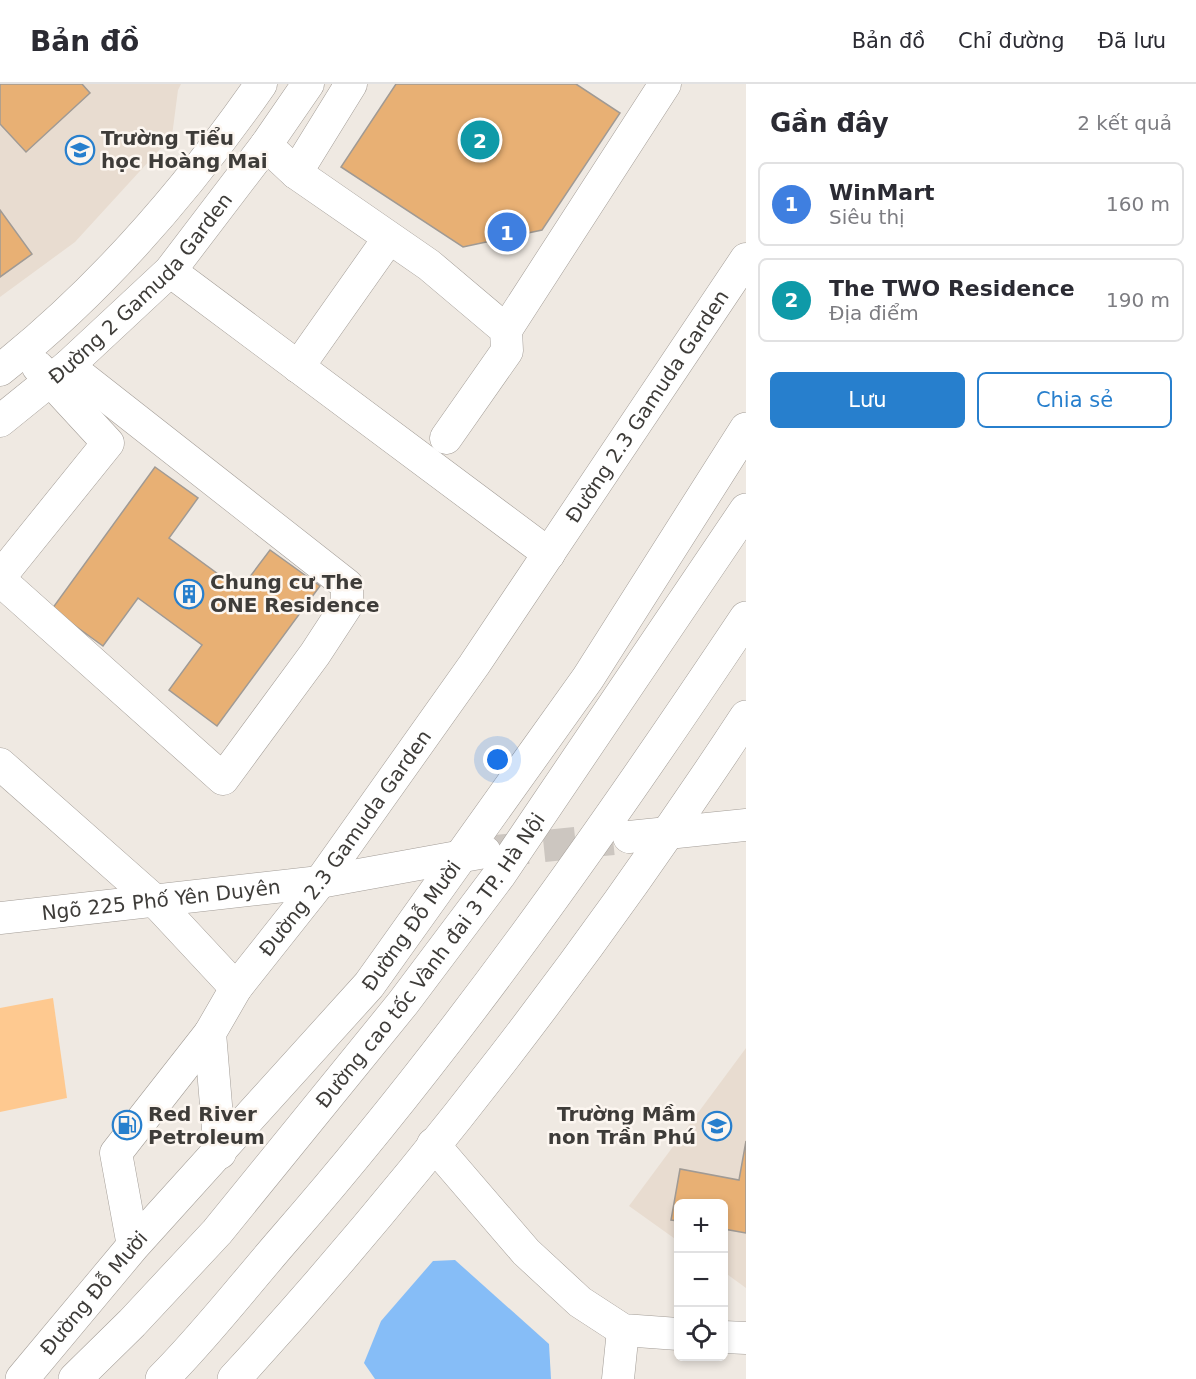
<!DOCTYPE html>
<html lang="vi">
<head>
<meta charset="utf-8">
<style>
  body { margin:0; font-family:"DejaVu Sans",sans-serif; background:#f7f7f7; color:#2b2b33 }
  .controls { position:absolute; right:18px; bottom:18px; display:grid; overflow:hidden; border-radius:9px; box-shadow:0 3px 9px #0003 }
  .controls button { width:54px; height:54px; display:grid; place-items:center; padding:0; border:0; border-bottom:2px solid #e1e1e2; background:#fff; color:#2b2b33; font:30px sans-serif }
  .you { position:absolute; left:498px; top:676px; width:21px; height:21px; margin:-15px; border:4px solid #fff; border-radius:50%; background:#1a73e8; box-shadow:0 0 0 9px #1a73e833 }
  .badge { display:grid; place-items:center; width:39px; height:39px; border-radius:50%; background:#277fcd; color:#fff; font-size:20px; font-weight:700 }
  .pin { position:absolute; translate:-50% -50%; border:3px solid #fff; box-shadow:0 2px 6px #0006 }
  .list { margin:0; padding:0; list-style:none }
  h2 { display:flex; justify-content:space-between; align-items:center; height:78px; margin:0; padding:0 24px; font-size:26px }
  h2 small { font-size:20px; font-weight:400; color:#7c7c81 }
  .list li { display:grid; grid-template-columns:39px 1fr auto; gap:18px; align-items:center; box-sizing:border-box; height:84px; margin:0 12px 12px; padding:0 12px; border:2px solid #e1e1e2; border-radius:9px }
  .list b { display:block; font-size:22px; white-space:nowrap }
  .list p { margin:0; font-size:20px; white-space:nowrap; color:#7c7c81 }
  .list em { font-size:20px; font-style:normal; color:#7c7c81 }
  .actions { display:flex; gap:12px; padding:18px 24px }
  .actions a { flex:1; padding:14px 0; border:2px solid #277fcd; border-radius:9px; text-align:center; font-size:21px; color:#277fcd }
  .actions .main { background:#277fcd; color:#fff }
  .icon { flex:none; width:33px; height:33px; fill:none; stroke:currentColor; stroke-width:2; stroke-linecap:round; stroke-linejoin:round }
  .map { position:relative; flex:none; width:746px; height:1295px; overflow:hidden }
  header { display:flex; align-items:center; gap:36px; box-sizing:border-box; height:84px; padding:0 30px; background:#fff; border-bottom:2px solid #e1e1e2 }
  header strong { font-size:28px }
  nav { display:flex; gap:33px; margin-inline-start:auto; font-size:21px }
  main { display:flex }
  aside { flex:1; background:#fff }
  .map>svg:first-child { display:block }
  .built { fill:#e8dcd0 }
  .green { fill:#fec990 }
  .water { fill:#86bdf7 }
  .building { fill:#e8b074; stroke:#a09a94; stroke-width:1.5 }
  .lines { fill:none; stroke-linecap:round; stroke-linejoin:round }
  .minor-tunnel { stroke:#ccc6c0; stroke-width:32; stroke-dasharray:32 16; stroke-linecap:butt }
  .minor-casing { stroke:#a39d97; stroke-width:33 }
  .major-casing { stroke:#a39d97; stroke-width:34 }
  .highway-casing { stroke:#a39d97; stroke-width:34 }
  .minor { stroke:#fff; stroke-width:32 }
  .major { stroke:#fff; stroke-width:33 }
  .highway { stroke:#fff; stroke-width:33 }
  .labels { text-anchor:middle; dominant-baseline:central; stroke-width:5; stroke-linejoin:round; paint-order:stroke }
  .poi-label { font-size:20px; font-weight:bold; fill:#3e3c39; stroke:#fcf6f0; text-anchor:start }
  .street-label { font-size:20px; fill:#3e3c39; stroke:#fcf6f0 }
</style>
</head>
<body>
<header>
<strong>Bản đồ</strong>
<nav><a>Bản đồ</a><a>Chỉ đường</a><a>Đã lưu</a></nav>
</header>
<main>
<div class="map">
<svg width="746" height="1295" viewBox="0 0 746 1295">
  <rect width="100%" height="100%" fill="#efe9e2"/>
  <path class="built" d="M 0,0 L 181,0 L 178,6 L 172,52 L 75,158 L 0,213 Z
    M 746,964 L 746,1204 L 724,1188 L 724,1120 L 678,1120 L 678,1157 L 629,1122 Z"/>
  <path class="green" d="M 53,914 L 67,1014 L 0,1028 L 0,924 Z"/>
  <path class="water" d="M 455,1176 L 549,1260 L 551,1295 L 375,1295 L 364,1279 L 381,1237 L 433,1177 Z"/>
  <path class="building" d="M 0,0 L 82,0 L 90,9 L 26,68 L 0,40 Z
    M 396,0 L 576,0 L 620,29 L 542,146 L 463,163 L 341,83 Z
    M 0,126 L 32,170 L 0,193 Z
    M 155,383 L 198,414 L 169,454 L 240,506 L 270,466 L 320,502 L 217,642 L 169,606 L 202,561 L 138,514 L 103,562 L 52,525 Z
    M 746,1057 L 746,1149 L 724,1145 L 724,1120 L 678,1120 L 678,1137 L 671,1136 L 680,1085 L 739,1096 Z"/>
  <g class="lines">
    <path class="minor-tunnel" d="M 496,767 L 613,755"/>
    <g class="minor-casing">
      <g id="minor">
        <path d="M 266,61 L 296,89 L 429,181 L 506,246 L 507,267 L 446,354"/>
        <path d="M 296,89 L 351,0"/>
        <path d="M 170,187 L 549,470"/>
        <path d="M 506,246 L 665,0"/>
        <path d="M 298,283 L 389,154"/>
        <path d="M 0,286 C 101,206 188,105 261,0"/>
        <path id="s1" d="M 0,337 L 68,282 L 170,187 L 266,61 L 308,0"/>
        <path d="M 0,493 L 108,359 L 38,283"/>
        <path d="M 0,496 L 223,695 L 315,570 L 347,521 L 347,501 L 68,282"/>
        <path d="M 0,680 L 154,816 L 236,904"/>
        <path d="M 629,753 L 746,741"/>
        <path id="s2" d="M 0,834 L 320,798 L 485,768"/>
        <path d="M 433,1060 L 526,1168 L 580,1218 L 623,1246 L 678,1250"/>
        <path id="s3" d="M 220,1069 L 210,949 L 236,904 L 320,798 L 474,581 L 746,175"/>
        <path d="M 133,1162 L 116,1069 L 210,949"/>
        <path d="M 724,1253 L 746,1254"/>
        <path d="M 618,1295 L 623,1246"/>
      </g>
    </g>
    <g class="major-casing">
      <g id="major">
        <path id="s4" d="M 22,1295 L 133,1162 L 369,901 L 588,594 L 746,345"/>
        <path d="M 234,1295 C 420,1092 595,863 746,633"/>
      </g>
    </g>
    <g class="highway-casing">
      <g id="highway">
        <path id="s5" d="M 75,1295 L 132,1239 L 217,1148 L 403,919 L 500,790 L 746,426"/>
        <path d="M 162,1295 C 206,1251 245,1200 286,1153 C 455,959 603,748 746,534"/>
      </g>
    </g>
    <use href="#minor" class="minor"/>
    <use href="#major" class="major"/>
    <use href="#highway" class="highway"/>
  </g>
  <defs>
    <g id="school-ring" transform="scale(1.5)"><circle r="9.5" fill="#fcf6f0" stroke="#277fcd" stroke-width="1.5"/><path d="M0-5L7-2L0 1L-7-2ZM-4 1L0 2.5L4 1V4Q0 6-4 4Z" fill="#277fcd"/></g>
    <g id="building-ring" transform="scale(1.5)"><circle r="9.5" fill="#fcf6f0" stroke="#277fcd" stroke-width="1.5"/><path d="M-4-6H4V6H1V3H-1V6H-4ZM-2.5-4.3h1.7v1.8h-1.7ZM.8-4.3h1.7v1.8H.8ZM-2.5-1h1.7V.8h-1.7ZM.8-1h1.7V.8H.8Z" fill="#277fcd"/></g>
    <g id="fuel-ring" transform="scale(1.5)"><circle r="9.5" fill="#fcf6f0" stroke="#277fcd" stroke-width="1.5"/><path d="M-5.5-6h7V0h2V4h1.3V-2.5L3-4.5l.8-.8L6-3V5H2.5V1h-1V6h-7ZM-4.2-4.7v3.2H.2V-4.7Z" fill="#277fcd"/></g>
  </defs>
  <g fill-rule="evenodd">
    <use href="#school-ring" x="80" y="66"/>
    <use href="#building-ring" x="189" y="510"/>
    <use href="#fuel-ring" x="127" y="1041"/>
    <use href="#school-ring" x="717" y="1042"/>
  </g>
  <g class="labels">
    <g class="poi-label">
      <text x="101" y="54">Trường Tiểu<tspan x="101" dy="23">học Hoàng Mai</tspan></text>
      <text x="210" y="498">Chung cư The<tspan x="210" dy="23">ONE Residence</tspan></text>
      <text x="148" y="1030">Red River<tspan x="148" dy="23">Petroleum</tspan></text>
      <text x="696" y="1030" text-anchor="end">Trường Mầm<tspan x="696" dy="23">non Trần Phú</tspan></text>
    </g>
    <g class="street-label">
      <text stroke="none"><textPath href="#s1" startOffset="194">Đường 2 Gamuda Garden</textPath></text>
      <text stroke="none"><textPath href="#s3" startOffset="885">Đường 2.3 Gamuda Garden</textPath></text>
      <text stroke="none"><textPath href="#s3" startOffset="354">Đường 2.3 Gamuda Garden</textPath></text>
      <text stroke="none"><textPath href="#s2" startOffset="162">Ngõ 225 Phố Yên Duyên</textPath></text>
      <text stroke="none"><textPath href="#s4" startOffset="598">Đường Đỗ Mười</textPath></text>
      <text stroke="none"><textPath href="#s5" startOffset="550">Đường cao tốc Vành đai 3 TP. Hà Nội</textPath></text>
      <text stroke="none"><textPath href="#s4" startOffset="112">Đường Đỗ Mười</textPath></text>
    </g>
  </g>
</svg>
<div class="controls">
<button>+</button>
<button>−</button>
<button><svg class="icon" aria-label="locate" viewBox="0 0 24 24"><circle cx="12" cy="12" r="6"/><path d="M12 2v4M12 18v4M2 12h4M18 12h4"/></svg></button>
</div>
<div class="you"></div>
<div class="pin badge" style="left:507px;top:148px;background:#3f7fe0">1</div>
<div class="pin badge" style="left:480px;top:56px;background:#0f9aa8">2</div>
</div>
<aside>
<h2>Gần đây<small>2 kết quả</small></h2>
<ul class="list">
<li><span class="badge" style="background:#3f7fe0">1</span><div><b>WinMart</b><p>Siêu thị</p></div><em>160 m</em></li>
<li><span class="badge" style="background:#0f9aa8">2</span><div><b>The TWO Residence</b><p>Địa điểm</p></div><em>190 m</em></li>
</ul>
<div class="actions"><a class="main">Lưu</a><a>Chia sẻ</a></div>
</aside>
</main>
</body>
</html>
